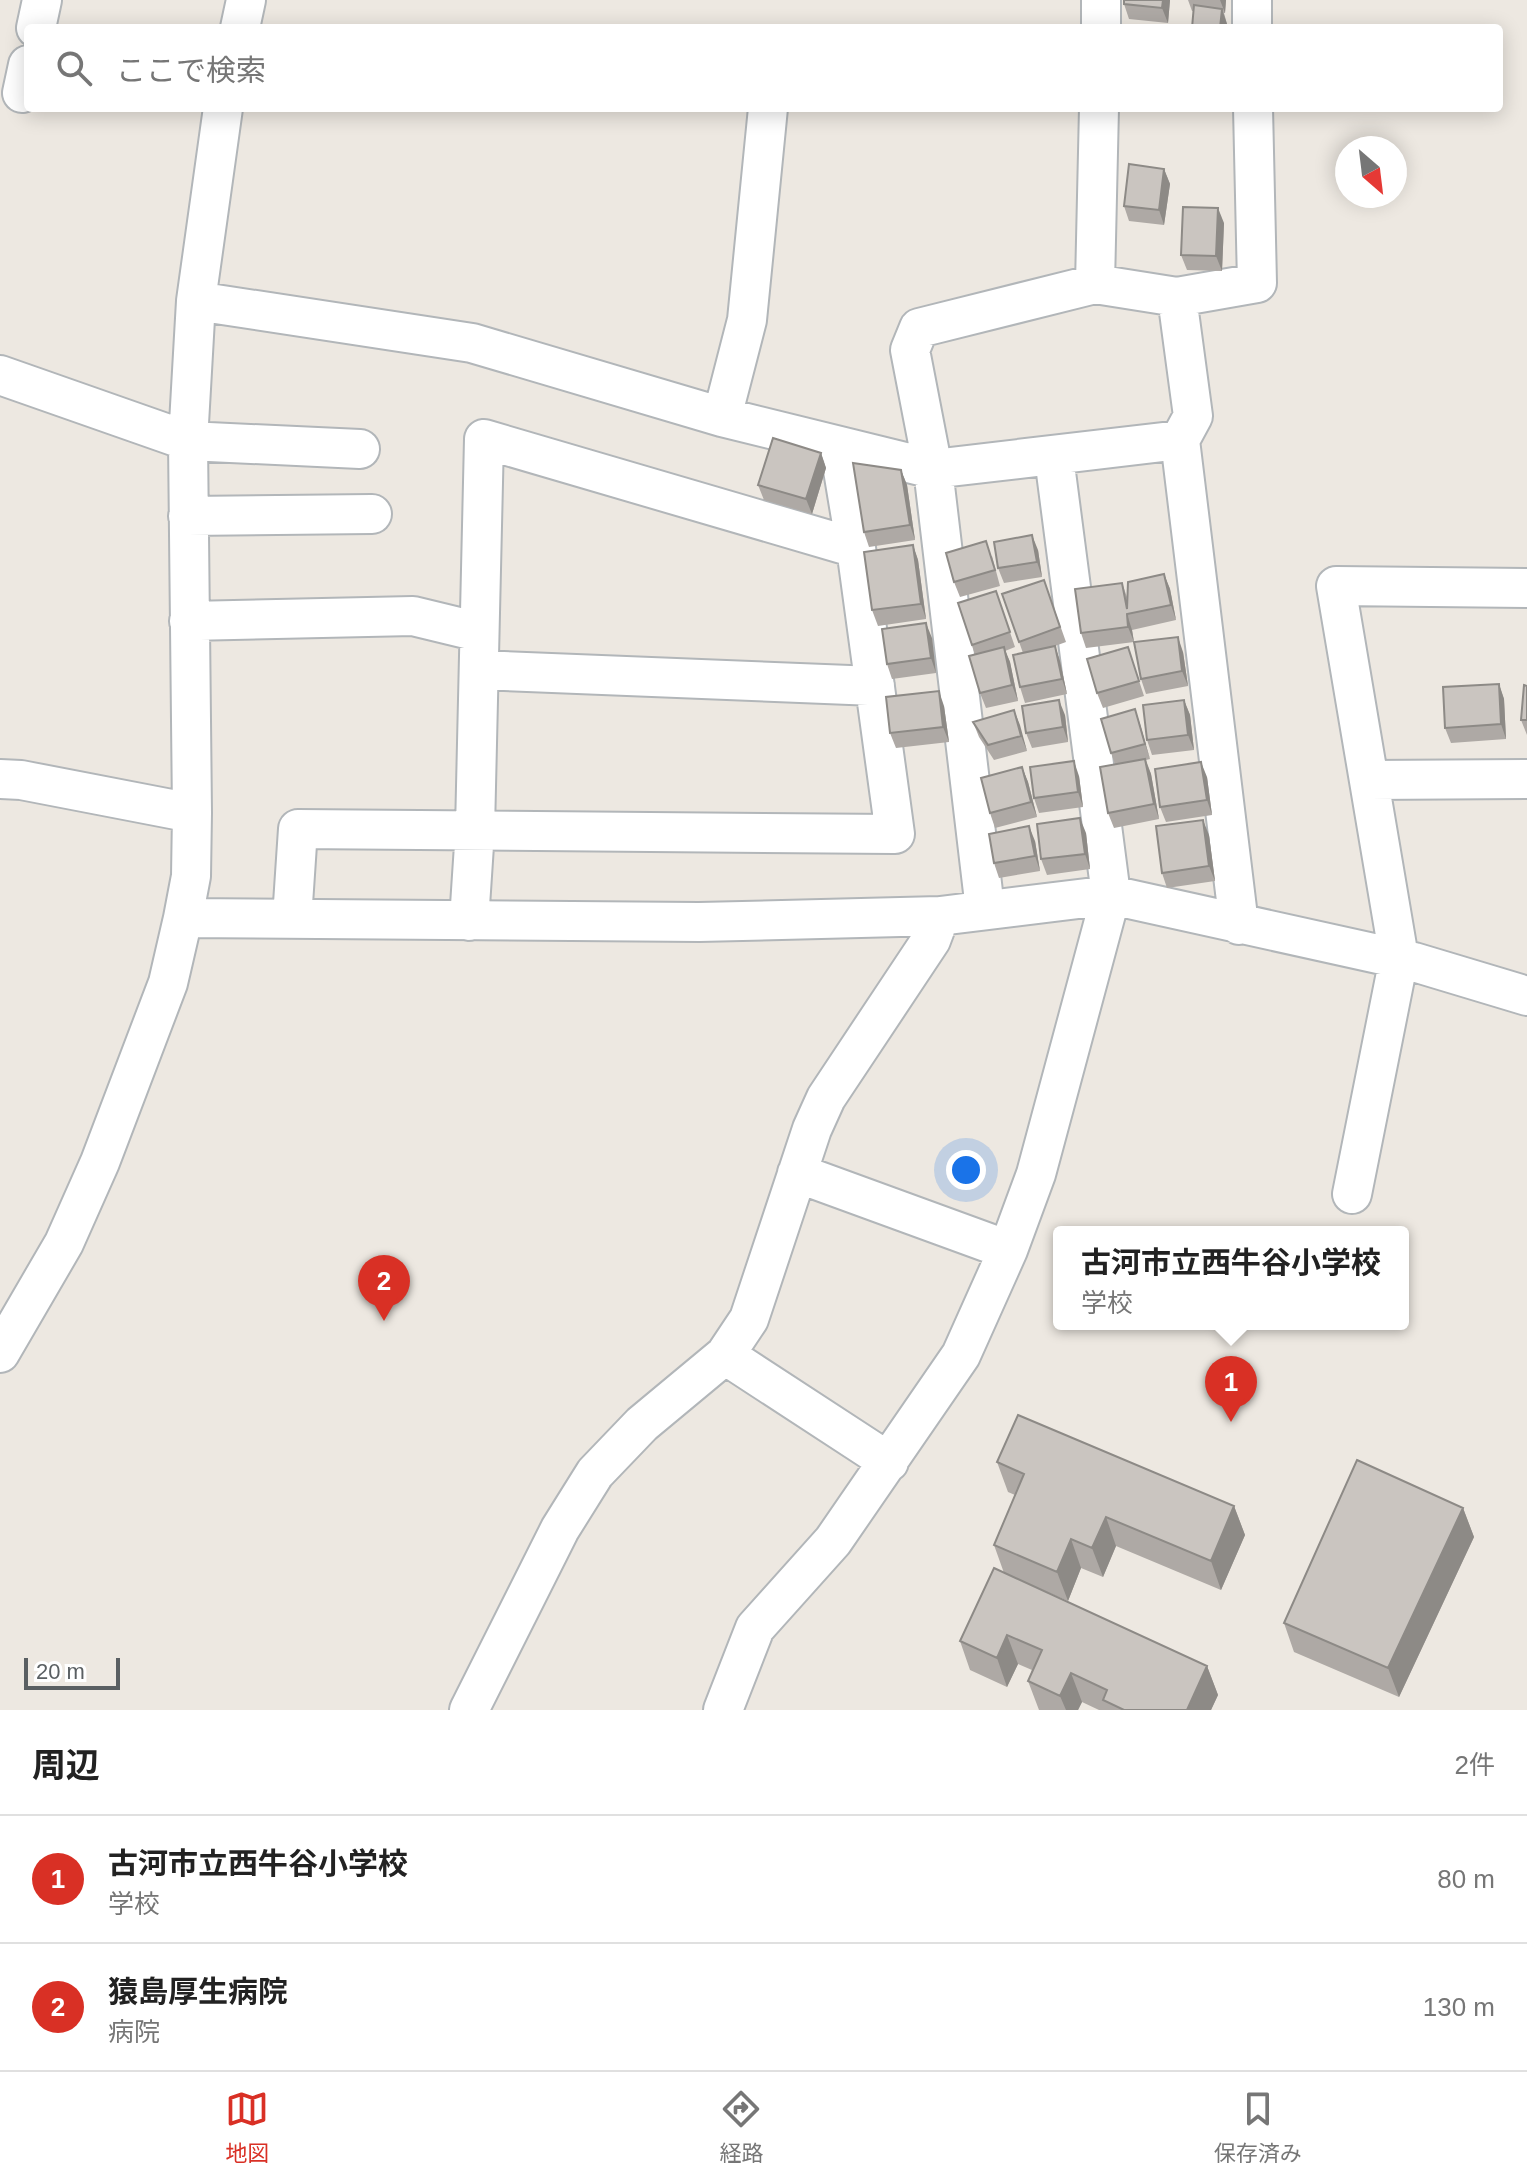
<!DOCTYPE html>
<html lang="ja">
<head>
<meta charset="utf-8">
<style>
  body { margin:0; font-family:Helvetica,"Noto Sans JP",sans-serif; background:#f6f6f6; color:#222 }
  .compass { position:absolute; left:1335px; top:136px; width:72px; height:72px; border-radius:50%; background:#fff; box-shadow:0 4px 20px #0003; rotate:152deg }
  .scale { position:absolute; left:24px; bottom:20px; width:96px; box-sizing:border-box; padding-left:8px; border:4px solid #5a5f62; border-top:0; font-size:22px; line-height:28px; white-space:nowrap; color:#5a5f62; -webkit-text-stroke:6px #fff; paint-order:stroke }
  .you { position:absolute; left:966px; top:1170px; width:28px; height:28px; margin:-20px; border:6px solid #fff; border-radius:50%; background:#1a73e8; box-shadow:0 0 0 12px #1a73e833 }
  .badge { display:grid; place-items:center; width:52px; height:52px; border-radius:50%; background:#d93025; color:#fff; font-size:26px; font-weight:700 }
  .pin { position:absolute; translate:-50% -66px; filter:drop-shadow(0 2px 4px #0008) }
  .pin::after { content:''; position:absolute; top:42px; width:28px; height:24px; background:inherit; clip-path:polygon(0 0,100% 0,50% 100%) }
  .popup { position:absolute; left:1053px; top:1226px; width:356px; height:104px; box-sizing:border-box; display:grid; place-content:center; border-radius:8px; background:#fff; filter:drop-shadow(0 2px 6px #0005); font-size:26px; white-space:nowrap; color:#767676 }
  .popup b { font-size:30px; color:#222 }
  .popup::after { content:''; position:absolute; left:50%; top:100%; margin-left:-16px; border:16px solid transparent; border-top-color:#fff }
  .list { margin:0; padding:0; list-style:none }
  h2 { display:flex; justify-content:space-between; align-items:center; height:104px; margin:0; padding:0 32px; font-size:34px }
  h2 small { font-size:26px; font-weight:400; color:#767676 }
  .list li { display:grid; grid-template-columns:52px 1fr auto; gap:24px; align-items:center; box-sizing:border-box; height:128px; padding:0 32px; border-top:2px solid #e0e0e0 }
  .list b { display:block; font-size:30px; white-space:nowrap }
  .list p { margin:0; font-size:26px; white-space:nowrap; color:#767676 }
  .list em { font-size:26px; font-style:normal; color:#767676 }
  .icon { flex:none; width:44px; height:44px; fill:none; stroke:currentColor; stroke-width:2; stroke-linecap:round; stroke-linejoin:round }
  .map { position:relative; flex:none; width:1527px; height:1710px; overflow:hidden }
  .search { position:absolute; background:#fff; box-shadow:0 4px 20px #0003; left:24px; right:24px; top:24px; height:88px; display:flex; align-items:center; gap:20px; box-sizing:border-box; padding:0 28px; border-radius:8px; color:#767676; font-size:30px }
  .sheet { height:360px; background:#fff }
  nav { display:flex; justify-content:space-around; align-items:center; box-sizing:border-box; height:112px; border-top:2px solid #e0e0e0; background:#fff; font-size:22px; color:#767676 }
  nav a { display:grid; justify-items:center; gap:4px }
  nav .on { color:#d93025 }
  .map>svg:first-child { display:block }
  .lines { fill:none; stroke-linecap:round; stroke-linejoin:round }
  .minor-casing { stroke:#b2b6b9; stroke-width:42 }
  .minor { stroke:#fff; stroke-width:38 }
  .wall { fill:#aea9a5 }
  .shaded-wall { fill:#8d8a86 }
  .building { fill:#cac5c0; stroke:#8d8a86; stroke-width:2 }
</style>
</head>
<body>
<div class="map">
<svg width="1527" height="1710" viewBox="0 0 1527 1710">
  <rect width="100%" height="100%" fill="#ede8e1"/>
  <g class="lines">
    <g class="minor-casing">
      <path id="minor" d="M 1252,0 L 1252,28
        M 36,28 L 42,0
        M 240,28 L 246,0
        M 1101,28 L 1101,0
        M 22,93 L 28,65
        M 1095,284 L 1099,108
        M 1177,297 L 1193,416 L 1180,440 L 1239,925
        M 196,301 L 472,343 L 722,417 L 933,469 L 1180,440
        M 0,375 L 188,441 L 360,449
        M 722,417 L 747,320 L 768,108
        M 839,446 L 856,548
        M 188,516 L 372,514
        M 189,621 L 413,616 L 479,632
        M 479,670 L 875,686
        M 0,779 L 21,780 L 192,813
        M 1369,780 L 1527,779
        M 985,909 L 933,469 L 910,350 L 919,328 L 1095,284 L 1177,297 L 1257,283 L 1253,108
        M 183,918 L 699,922 L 940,916 L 1111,895 L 1414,962 L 1527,996
        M 292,919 L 298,829 L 895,834 L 856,548 L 484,439 L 475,830 L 469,921
        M 797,1173 L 1008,1250
        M 1352,1194 L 1399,958 L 1336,586 L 1527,588
        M 0,1353 L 64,1243 L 100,1162 L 168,983 L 183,918 L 191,876 L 192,813 L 188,441 L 196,301 L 223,108
        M 725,1355 L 889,1462
        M 469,1710 L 560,1529 L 595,1473 L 642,1424 L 725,1355 L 749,1319 L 812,1129 L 826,1098 L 931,940 L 940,916
        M 723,1710 L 755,1628 L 833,1541 L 961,1355 L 1008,1250 L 1036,1174 L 1111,895 L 1054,457"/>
    </g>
    <use href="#minor" class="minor"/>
  </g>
  <path class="wall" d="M 1170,0 L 1168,23 L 1129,19 L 1124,4 Z
    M 1188,0 L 1226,0 L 1225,13 L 1224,13 L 1227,24 L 1227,28 L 1192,28 L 1194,11 L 1192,11 Z
    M 1164,169 L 1170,184 L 1164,225 L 1129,221 L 1124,206 Z
    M 1224,223 L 1222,271 L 1187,270 L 1181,255 Z
    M 821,453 L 826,468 L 812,514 L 764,500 L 758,485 Z
    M 901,470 L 907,485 L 915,540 L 869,547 L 864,532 Z
    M 913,545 L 918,560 L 926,619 L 878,626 L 872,610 Z
    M 1038,550 L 1042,577 L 1004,583 L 998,568 Z
    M 992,556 L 1000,586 L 960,597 L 954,582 Z
    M 1164,574 L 1170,589 L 1176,620 L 1132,630 L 1134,642 L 1086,648 L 1081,633 L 1122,583 L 1127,597 Z
    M 1044,580 L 1066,642 L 1055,646 L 1060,661 L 1067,694 L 1025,703 L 1020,687 L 1023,653 L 1002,594 Z
    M 996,591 L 1015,647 L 1005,651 L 1010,662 L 1018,701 L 986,708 L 980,693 L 975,655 L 958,603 Z
    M 932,638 L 936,673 L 892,679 L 887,664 Z
    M 1128,647 L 1144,696 L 1103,708 L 1097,693 Z
    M 1183,652 L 1188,686 L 1146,694 L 1141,679 Z
    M 1499,684 L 1504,699 L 1506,739 L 1451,743 L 1445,728 Z
    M 1527,686 L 1527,735 L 1521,720 Z
    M 1184,700 L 1190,715 L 1194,750 L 1152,755 L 1147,740 Z
    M 944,706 L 949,742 L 896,748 L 890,733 Z
    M 1135,709 L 1150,759 L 1146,760 L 1151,774 L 1159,819 L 1114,828 L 1108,813 L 1115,764 L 1111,753 Z
    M 1014,710 L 1027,751 L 994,760 L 979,737 L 973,722 Z
    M 1065,715 L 1068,742 L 1032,748 L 1026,733 Z
    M 1022,767 L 1028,782 L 1037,817 L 995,828 L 990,813 Z
    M 1079,776 L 1083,807 L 1039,813 L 1034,798 Z
    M 1207,777 L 1212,815 L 1166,822 L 1160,807 Z
    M 1086,833 L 1090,869 L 1047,875 L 1041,859 Z
    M 1209,835 L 1215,881 L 1167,888 L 1162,873 Z
    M 1035,841 L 1040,871 L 999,878 L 994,863 Z
    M 997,1462 L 1234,1506 L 1245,1535 L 1221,1590 L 1116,1546 L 1103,1577 L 1081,1568 L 1068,1601 L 1031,1585 L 1207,1666 L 1218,1695 L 1211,1710 L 1099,1710 L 1082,1702 L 1078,1710 L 1039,1710 L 1028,1681 L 1032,1670 L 1018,1664 L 1007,1687 L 970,1670 L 960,1641 L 1004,1573 L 994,1545 L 1015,1495 L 1008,1492 Z
    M 1463,1508 L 1474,1537 L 1399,1697 L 1294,1652 L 1284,1623 Z"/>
  <path class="shaded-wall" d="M 1163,0 L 1170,0 L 1168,23 L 1162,8 Z
    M 1220,0 L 1226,0 L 1225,13 Z
    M 1222,9 L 1227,24 L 1227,28 L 1220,28 Z
    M 1164,169 L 1170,184 L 1164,225 L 1159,210 Z
    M 1218,208 L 1224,223 L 1222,271 L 1216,256 Z
    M 821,453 L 826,468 L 812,514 L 806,499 Z
    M 901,470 L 907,485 L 915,540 L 910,525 Z
    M 1032,535 L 1038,550 L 1042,577 L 1037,562 Z
    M 913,545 L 918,560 L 926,619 L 921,604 Z
    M 1164,574 L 1170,589 L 1176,620 L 1171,605 Z
    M 1127,614 L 1132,630 L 1134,642 L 1128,627 Z
    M 926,623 L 932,638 L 936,673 L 931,658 Z
    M 1178,637 L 1183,652 L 1188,686 L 1182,671 Z
    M 1055,646 L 1060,661 L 1067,694 L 1062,679 Z
    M 1004,647 L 1010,662 L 1018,701 L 1012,685 Z
    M 1499,684 L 1504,699 L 1506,739 L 1501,724 Z
    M 939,691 L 944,706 L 949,742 L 943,727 Z
    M 1059,700 L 1065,715 L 1068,742 L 1063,727 Z
    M 1184,700 L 1190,715 L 1194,750 L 1188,735 Z
    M 1135,709 L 1140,724 L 1150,759 L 1145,744 Z
    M 1014,710 L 1020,725 L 1027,751 L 1021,736 Z
    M 1145,759 L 1151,774 L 1159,819 L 1154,804 Z
    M 1074,761 L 1079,776 L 1083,807 L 1078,792 Z
    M 1201,762 L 1207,777 L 1212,815 L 1207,800 Z
    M 1022,767 L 1028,782 L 1037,817 L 1031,802 Z
    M 1080,818 L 1086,833 L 1090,869 L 1085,854 Z
    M 1203,820 L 1209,835 L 1215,881 L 1209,866 Z
    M 1029,826 L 1035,841 L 1040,871 L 1035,856 Z
    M 1234,1506 L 1245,1535 L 1221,1590 L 1211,1561 Z
    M 1463,1508 L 1474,1537 L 1399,1697 L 1388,1668 Z
    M 1106,1517 L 1116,1546 L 1103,1577 L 1092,1548 Z
    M 1071,1539 L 1081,1568 L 1068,1601 L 1057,1572 Z
    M 1007,1635 L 1018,1664 L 1007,1687 L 997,1658 Z
    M 1207,1666 L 1218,1695 L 1211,1710 L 1187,1710 Z
    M 1071,1673 L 1082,1702 L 1078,1710 L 1066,1710 L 1060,1696 Z"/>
  <path class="building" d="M 1124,0 L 1163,0 L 1162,8 L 1124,4 Z
    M 1194,5 L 1222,9 L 1220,28 L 1192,28 Z
    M 1129,164 L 1164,169 L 1159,210 L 1124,206 Z
    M 1183,207 L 1218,208 L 1216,256 L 1181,255 Z
    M 773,438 L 821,453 L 806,499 L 758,485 Z
    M 853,463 L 901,470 L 910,525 L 864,532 Z
    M 1032,535 L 1037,562 L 998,568 L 994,542 Z
    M 986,541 L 995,570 L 954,582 L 946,553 Z
    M 913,545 L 921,604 L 872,610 L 864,552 Z
    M 1164,574 L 1171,605 L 1127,614 L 1128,627 L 1081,633 L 1075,589 L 1122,583 L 1127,609 L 1128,582 Z
    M 1044,580 L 1060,627 L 1019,642 L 1002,594 Z
    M 996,591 L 1010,632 L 972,645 L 958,603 Z
    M 926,623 L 931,658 L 887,664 L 882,629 Z
    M 1178,637 L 1182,671 L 1141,679 L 1134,642 Z
    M 1055,646 L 1062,679 L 1020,687 L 1013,655 Z
    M 1004,647 L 1012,685 L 980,693 L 969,656 Z
    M 1128,647 L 1139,681 L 1097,693 L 1087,659 Z
    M 1499,684 L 1501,724 L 1445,728 L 1443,687 Z
    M 1524,685 L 1527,686 L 1527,720 L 1521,720 Z
    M 939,691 L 943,727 L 890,733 L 886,697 Z
    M 1059,700 L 1063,727 L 1026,733 L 1022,706 Z
    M 1184,700 L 1188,735 L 1147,740 L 1143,705 Z
    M 1135,709 L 1145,744 L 1111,753 L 1101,719 Z
    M 1014,710 L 1021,736 L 988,745 L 973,722 Z
    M 1145,759 L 1154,804 L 1108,813 L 1100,767 Z
    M 1074,761 L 1078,792 L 1034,798 L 1030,767 Z
    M 1201,762 L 1207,800 L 1160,807 L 1155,769 Z
    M 1022,767 L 1031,802 L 990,813 L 981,778 Z
    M 1080,818 L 1085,854 L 1041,859 L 1037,824 Z
    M 1203,820 L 1209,866 L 1162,873 L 1156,826 Z
    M 1029,826 L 1035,856 L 994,863 L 989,834 Z
    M 1018,1415 L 1234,1506 L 1211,1561 L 1106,1517 L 1092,1548 L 1071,1539 L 1057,1572 L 994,1545 L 1024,1474 L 997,1462 Z
    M 1357,1460 L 1463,1508 L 1388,1668 L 1284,1623 Z
    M 994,1568 L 1207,1666 L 1187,1710 L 1124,1710 L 1103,1700 L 1107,1690 L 1071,1673 L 1060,1696 L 1028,1681 L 1042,1650 L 1007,1635 L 997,1658 L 960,1641 Z"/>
</svg>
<svg class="compass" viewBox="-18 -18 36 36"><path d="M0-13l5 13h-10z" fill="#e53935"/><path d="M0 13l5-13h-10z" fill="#767676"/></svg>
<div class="scale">20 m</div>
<div class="you"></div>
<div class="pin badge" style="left:1231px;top:1422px">1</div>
<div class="popup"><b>古河市立西牛谷小学校</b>学校</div>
<div class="pin badge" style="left:384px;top:1321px">2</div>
<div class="search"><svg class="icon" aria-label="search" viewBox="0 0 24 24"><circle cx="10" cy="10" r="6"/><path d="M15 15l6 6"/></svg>ここで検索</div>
</div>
<section class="sheet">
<h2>周辺<small>2件</small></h2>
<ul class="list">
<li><span class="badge">1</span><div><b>古河市立西牛谷小学校</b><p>学校</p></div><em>80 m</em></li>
<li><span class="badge">2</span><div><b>猿島厚生病院</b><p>病院</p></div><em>130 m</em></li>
</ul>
</section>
<nav>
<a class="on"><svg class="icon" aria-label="map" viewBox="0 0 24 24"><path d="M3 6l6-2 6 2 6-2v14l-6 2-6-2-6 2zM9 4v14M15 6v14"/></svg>地図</a>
<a><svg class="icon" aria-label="directions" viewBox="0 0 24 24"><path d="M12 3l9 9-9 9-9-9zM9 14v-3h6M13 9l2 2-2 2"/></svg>経路</a>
<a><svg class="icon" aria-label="saved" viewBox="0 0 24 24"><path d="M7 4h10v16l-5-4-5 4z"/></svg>保存済み</a>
</nav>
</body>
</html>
